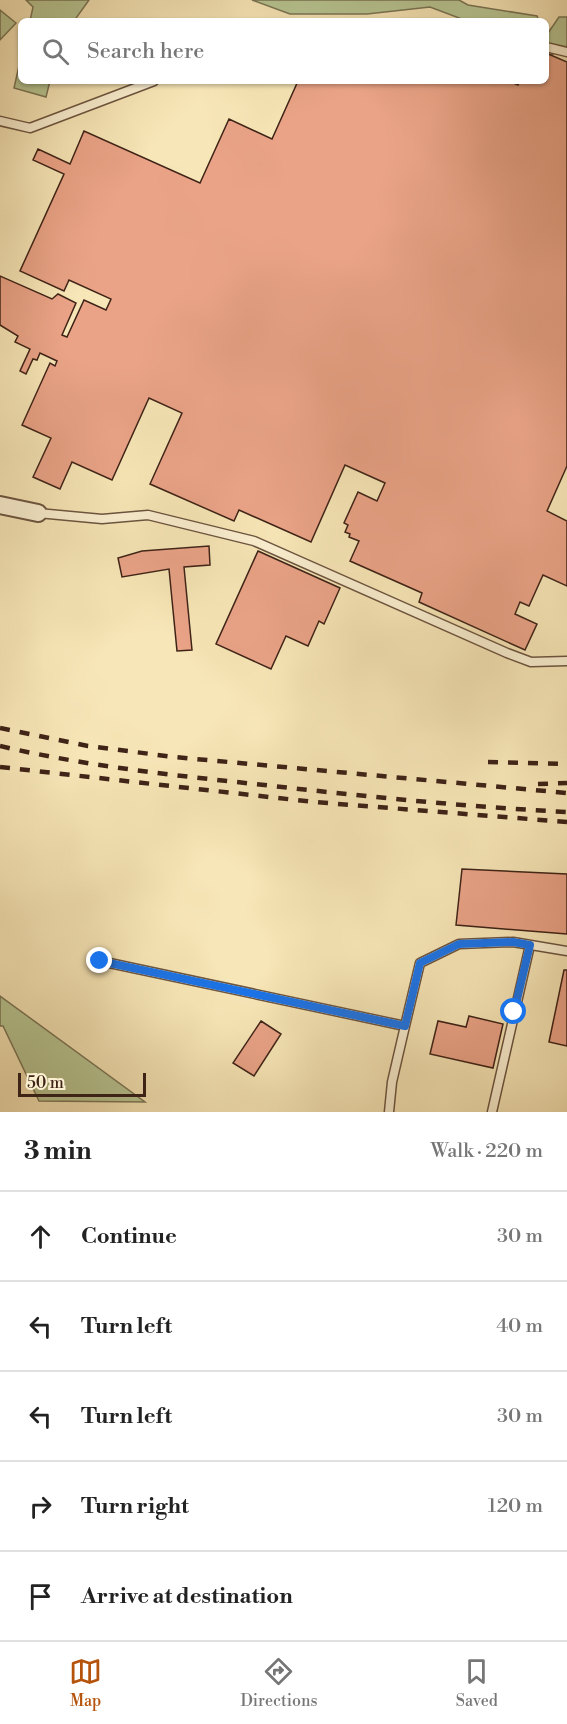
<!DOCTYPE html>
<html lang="en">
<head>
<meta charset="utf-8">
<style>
  body { margin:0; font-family:"Libre Bodoni",serif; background:#f2f2f2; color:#222 }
  .scale { position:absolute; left:18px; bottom:15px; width:128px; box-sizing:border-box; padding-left:6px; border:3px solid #3e2317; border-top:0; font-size:16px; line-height:21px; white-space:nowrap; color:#3e2317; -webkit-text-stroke:4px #faefd0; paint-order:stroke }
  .stop { position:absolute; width:18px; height:18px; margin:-14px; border:4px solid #1a73e8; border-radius:50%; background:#fff }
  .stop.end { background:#1a73e8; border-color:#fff; box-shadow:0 2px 6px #0008 }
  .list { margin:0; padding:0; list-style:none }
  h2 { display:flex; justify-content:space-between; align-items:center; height:78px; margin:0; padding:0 24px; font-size:26px }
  h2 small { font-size:20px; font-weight:400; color:#767676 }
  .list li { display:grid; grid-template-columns:39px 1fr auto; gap:18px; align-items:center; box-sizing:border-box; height:90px; padding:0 24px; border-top:2px solid #e0e0e0 }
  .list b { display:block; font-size:22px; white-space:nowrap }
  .list em { font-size:20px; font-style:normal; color:#767676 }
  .icon { flex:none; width:33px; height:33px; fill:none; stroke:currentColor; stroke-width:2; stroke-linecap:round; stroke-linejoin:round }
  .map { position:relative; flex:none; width:567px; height:1112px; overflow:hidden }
  .search { position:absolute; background:#fff; box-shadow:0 2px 4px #0004; left:18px; right:18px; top:18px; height:66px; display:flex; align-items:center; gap:15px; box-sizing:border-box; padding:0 21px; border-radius:9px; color:#767676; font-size:22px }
  .sheet { height:528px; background:#fff }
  nav { display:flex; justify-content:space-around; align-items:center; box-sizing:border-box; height:84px; border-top:2px solid #e0e0e0; background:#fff; font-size:16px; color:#767676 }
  nav a { display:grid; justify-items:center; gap:3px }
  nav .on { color:#b45309 }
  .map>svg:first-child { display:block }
  .green { fill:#b7c693; stroke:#7a7455; stroke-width:1.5 }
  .building { fill:#eaa387; stroke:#3e2317; stroke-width:1.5 }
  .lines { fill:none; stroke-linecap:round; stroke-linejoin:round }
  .service-casing { stroke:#6c543f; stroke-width:11 }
  .minor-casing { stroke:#6c543f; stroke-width:20 }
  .service { stroke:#faefd0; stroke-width:8 }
  .minor { stroke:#faefd0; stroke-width:16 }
  .rail { stroke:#3e2317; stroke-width:4.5; stroke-dasharray:10 10; stroke-linecap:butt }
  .route { stroke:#1a73e8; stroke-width:8 }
</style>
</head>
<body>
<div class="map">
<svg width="567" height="1112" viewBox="0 0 567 1112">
  <rect width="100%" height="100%" fill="#f7e6b7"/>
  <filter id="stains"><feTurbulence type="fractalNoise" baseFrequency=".00333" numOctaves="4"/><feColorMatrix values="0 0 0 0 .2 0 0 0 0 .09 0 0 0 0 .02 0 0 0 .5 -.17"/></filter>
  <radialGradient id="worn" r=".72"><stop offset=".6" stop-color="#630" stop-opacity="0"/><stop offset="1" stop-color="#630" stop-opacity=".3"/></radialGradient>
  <path class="green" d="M 26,0 L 89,0 L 74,21 L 30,21 L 33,7 Z
    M 252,0 L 459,0 L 468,5 L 537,16 L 539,21 L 467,21 L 430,7 L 367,14 L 290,14 Z
    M 0,10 L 16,23 L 0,40 Z
    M 559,17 L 567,17 L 567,48 L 551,55 L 546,53 L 546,36 Z
    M 21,57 L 21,81 L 50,81 L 46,97 L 14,88 Z
    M 0,996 L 145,1102 L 39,1101 L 3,1026 L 0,1026 Z"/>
  <path class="building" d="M 546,53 L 567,62 L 567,466 L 547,511 L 567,521 L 567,586 L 543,575 L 529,606 L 520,602 L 515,614 L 537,624 L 525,650 L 419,602 L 422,593 L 350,561 L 359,541 L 349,537 L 350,534 L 345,532 L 348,525 L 344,523 L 358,492 L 377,501 L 385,483 L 345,465 L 311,542 L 239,510 L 234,521 L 150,484 L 182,413 L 149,398 L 112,480 L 72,462 L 60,489 L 33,477 L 51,438 L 22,425 L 50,363 L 55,366 L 57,361 L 40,353 L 37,360 L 33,359 L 26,374 L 20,371 L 30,349 L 15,342 L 18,336 L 0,325 L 0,276 L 52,299 L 58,294 L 76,303 L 62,335 L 67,337 L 84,300 L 106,310 L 111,299 L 69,280 L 64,291 L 20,271 L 64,174 L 33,160 L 38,149 L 70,164 L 84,131 L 200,183 L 229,119 L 272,139 L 298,81 L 509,81 L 518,85 L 520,81 L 546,81 Z
    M 209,546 L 210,565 L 184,567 L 192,650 L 177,651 L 169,569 L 122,577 L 118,558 L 142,551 Z
    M 258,551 L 340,588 L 324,624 L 319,621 L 308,646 L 286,636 L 271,669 L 216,644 Z
    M 462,869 L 567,874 L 567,934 L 456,925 Z
    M 564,970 L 567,970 L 567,1046 L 549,1042 Z
    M 469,1016 L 503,1024 L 493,1068 L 430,1054 L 438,1021 L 466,1027 Z
    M 261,1021 L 281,1034 L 254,1076 L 233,1063 Z"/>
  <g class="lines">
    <g class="service-casing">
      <path id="service" d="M 546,47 L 567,52
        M 0,121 L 30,128 L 154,81
        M 38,513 L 102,519 L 148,515 L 254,541 L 507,653 L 531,662 L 567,661
        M 100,961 L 405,1026 L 392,1082 L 389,1112
        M 405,1026 L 420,963 L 459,944 L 513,942 L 567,951
        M 492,1112 L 530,945"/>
    </g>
    <g class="minor-casing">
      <path id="minor" d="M 0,505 L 38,513"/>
    </g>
    <use href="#service" class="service"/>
    <use href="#minor" class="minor"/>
    <path class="rail" d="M 0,728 L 88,746 L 174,757 L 567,793
      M 0,746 C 90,767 181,776 273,786 C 371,797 469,807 567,812
      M 488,762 L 567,764
      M 0,767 L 314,802 L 567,822
      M 538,784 L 567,783"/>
  </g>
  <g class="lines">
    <path class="route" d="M 100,961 L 405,1026 L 420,963 L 459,944 L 513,942 L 530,945 L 514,1012"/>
  </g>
  <rect width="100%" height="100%" filter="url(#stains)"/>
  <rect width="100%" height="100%" fill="url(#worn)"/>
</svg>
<div class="scale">50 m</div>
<div class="stop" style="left:514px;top:1012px"></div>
<div class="stop end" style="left:100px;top:961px"></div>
<div class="search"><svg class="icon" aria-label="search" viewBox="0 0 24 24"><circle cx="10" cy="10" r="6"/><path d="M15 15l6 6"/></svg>Search here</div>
</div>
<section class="sheet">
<h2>3 min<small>Walk · 220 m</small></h2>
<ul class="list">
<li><svg class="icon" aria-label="ahead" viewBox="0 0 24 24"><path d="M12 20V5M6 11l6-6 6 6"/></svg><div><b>Continue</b></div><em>30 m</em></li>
<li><svg class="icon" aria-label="left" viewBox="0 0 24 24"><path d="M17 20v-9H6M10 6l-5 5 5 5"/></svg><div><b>Turn left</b></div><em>40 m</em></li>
<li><svg class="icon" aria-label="left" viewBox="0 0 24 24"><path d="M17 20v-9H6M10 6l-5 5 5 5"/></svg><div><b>Turn left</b></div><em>30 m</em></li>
<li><svg class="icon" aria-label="right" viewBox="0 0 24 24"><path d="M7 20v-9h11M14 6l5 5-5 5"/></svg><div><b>Turn right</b></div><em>120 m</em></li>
<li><svg class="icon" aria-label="arrive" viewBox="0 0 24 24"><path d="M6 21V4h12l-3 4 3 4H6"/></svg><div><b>Arrive at destination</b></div></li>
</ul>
</section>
<nav>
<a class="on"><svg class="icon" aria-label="map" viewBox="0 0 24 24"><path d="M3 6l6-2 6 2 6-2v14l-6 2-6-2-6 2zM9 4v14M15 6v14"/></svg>Map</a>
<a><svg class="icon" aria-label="directions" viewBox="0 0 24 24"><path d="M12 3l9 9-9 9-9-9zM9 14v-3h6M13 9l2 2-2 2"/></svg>Directions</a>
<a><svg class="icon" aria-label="saved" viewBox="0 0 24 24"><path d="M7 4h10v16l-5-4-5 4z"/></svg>Saved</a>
</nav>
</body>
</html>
